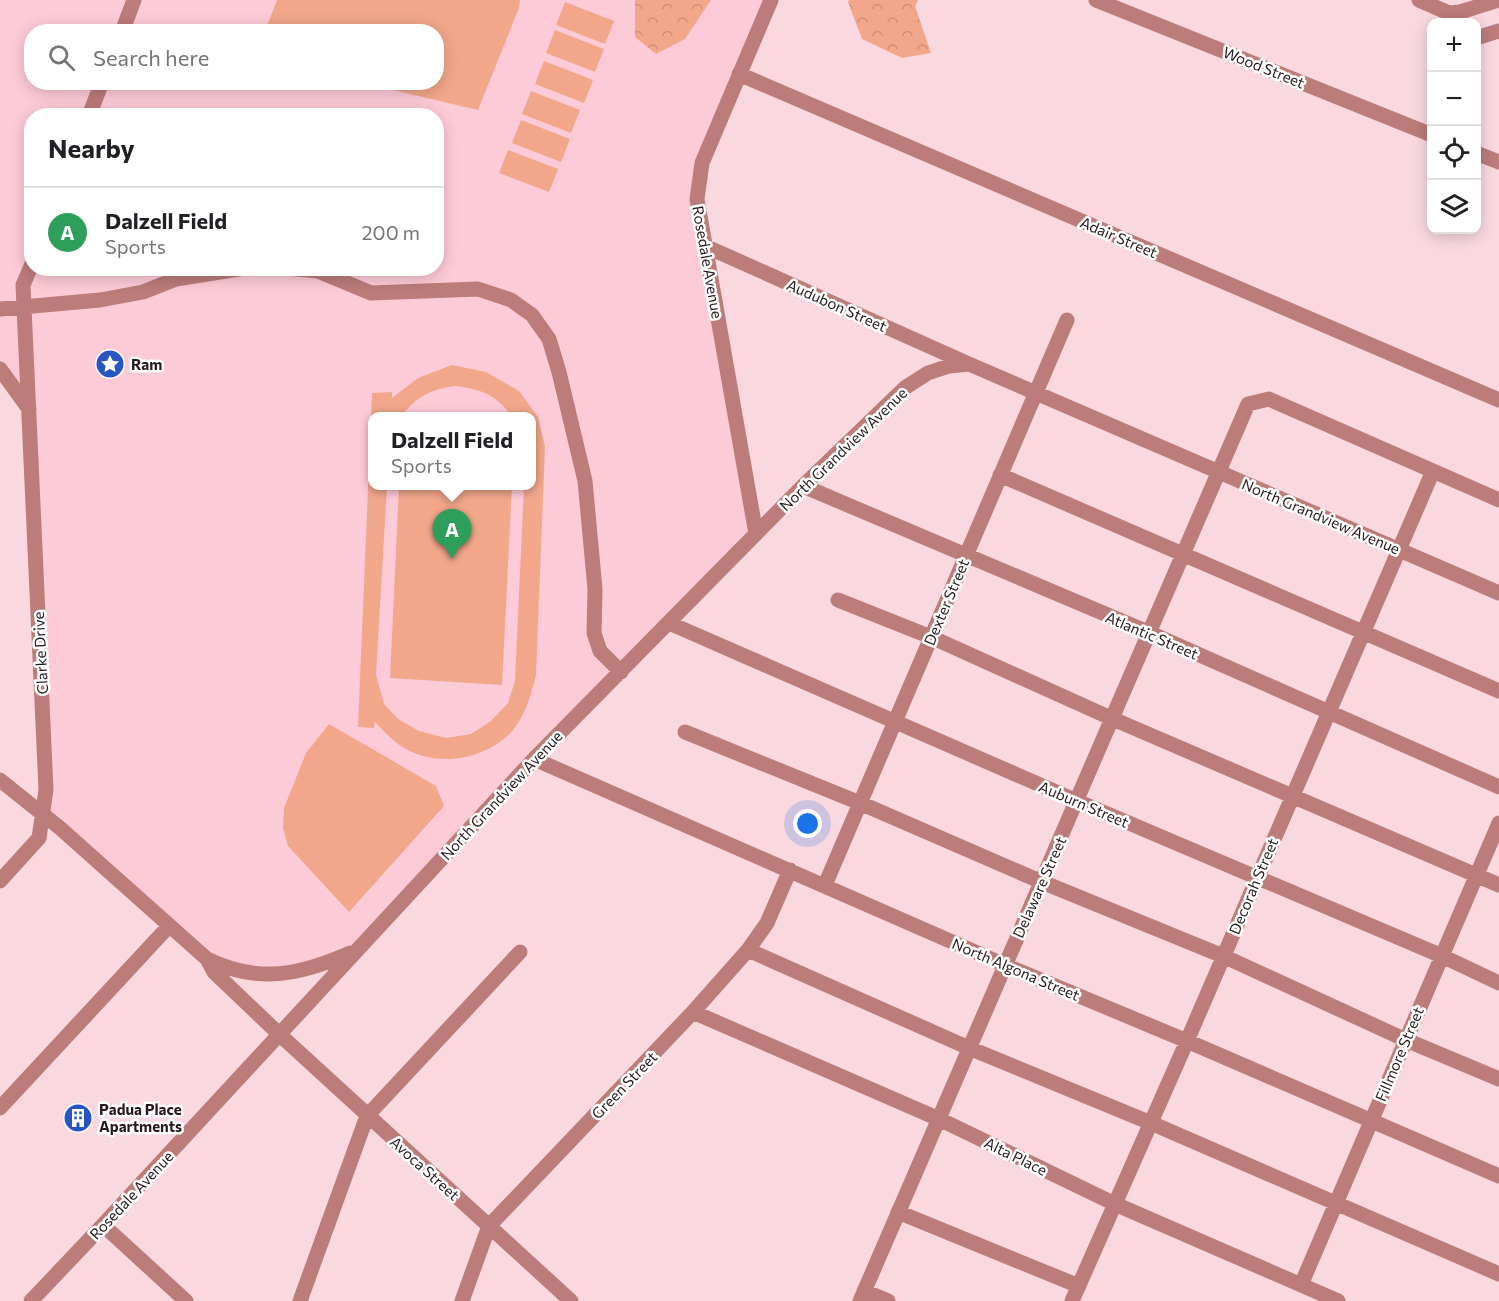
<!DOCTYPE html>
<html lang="en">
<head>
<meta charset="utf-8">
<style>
  body { margin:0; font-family:Commissioner,sans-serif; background:#f2f2f2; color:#202124 }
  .controls { position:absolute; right:18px; top:18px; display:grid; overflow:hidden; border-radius:12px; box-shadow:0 3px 15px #0003 }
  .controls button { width:54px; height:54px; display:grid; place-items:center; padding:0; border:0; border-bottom:2px solid #e0e0e0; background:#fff; color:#202124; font:30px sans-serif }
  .you { position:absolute; left:808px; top:824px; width:21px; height:21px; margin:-15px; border:4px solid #fff; border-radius:50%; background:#1a73e8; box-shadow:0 0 0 9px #1a73e833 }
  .badge { display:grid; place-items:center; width:39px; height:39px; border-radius:50%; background:#2563eb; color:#fff; font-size:20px; font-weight:700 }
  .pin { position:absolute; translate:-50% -50px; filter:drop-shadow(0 2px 3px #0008) }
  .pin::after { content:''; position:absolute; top:32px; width:21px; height:18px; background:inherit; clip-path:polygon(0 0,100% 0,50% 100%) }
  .popup { position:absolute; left:368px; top:412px; width:168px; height:78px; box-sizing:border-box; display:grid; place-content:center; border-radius:12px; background:#fff; filter:drop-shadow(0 2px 4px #0005); font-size:20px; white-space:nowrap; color:#757577 }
  .popup b { font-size:22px; color:#202124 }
  .popup::after { content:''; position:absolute; left:50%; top:100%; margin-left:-12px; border:12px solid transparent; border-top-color:#fff }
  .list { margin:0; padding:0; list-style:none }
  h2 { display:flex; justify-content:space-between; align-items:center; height:78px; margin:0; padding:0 24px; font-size:26px }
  h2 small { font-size:20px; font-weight:400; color:#757577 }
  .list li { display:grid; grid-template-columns:39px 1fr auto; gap:18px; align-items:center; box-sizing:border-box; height:90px; padding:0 24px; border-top:2px solid #e0e0e0 }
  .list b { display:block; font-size:22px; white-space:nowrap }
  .list p { margin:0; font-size:20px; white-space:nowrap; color:#757577 }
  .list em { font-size:20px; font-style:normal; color:#757577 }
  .icon { flex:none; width:33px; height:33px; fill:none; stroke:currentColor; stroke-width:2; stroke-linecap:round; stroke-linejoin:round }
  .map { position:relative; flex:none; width:1499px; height:1301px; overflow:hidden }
  .search { position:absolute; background:#fff; box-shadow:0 3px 15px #0003; left:24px; top:24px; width:420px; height:66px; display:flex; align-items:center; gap:15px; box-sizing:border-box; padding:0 21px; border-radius:24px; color:#757577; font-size:22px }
  .panel { position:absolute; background:#fff; box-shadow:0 3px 15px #0003; left:24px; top:108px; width:420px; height:168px; border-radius:24px }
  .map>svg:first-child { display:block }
  .built { fill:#fdcbd7; fill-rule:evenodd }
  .forest { fill:url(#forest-crowns) }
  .pitch { fill:#f2a78b; fill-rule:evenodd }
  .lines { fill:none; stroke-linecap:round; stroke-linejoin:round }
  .minor { stroke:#bc7c7a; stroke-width:15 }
  .labels { text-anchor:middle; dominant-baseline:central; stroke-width:5; stroke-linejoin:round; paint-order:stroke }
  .street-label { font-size:15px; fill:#28191d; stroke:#fff }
  .poi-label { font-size:15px; font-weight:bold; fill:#28191d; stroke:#fff; text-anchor:start }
</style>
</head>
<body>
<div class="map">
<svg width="1499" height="1301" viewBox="0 0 1499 1301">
  <defs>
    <pattern id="forest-crowns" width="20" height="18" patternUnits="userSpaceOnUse" patternTransform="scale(1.5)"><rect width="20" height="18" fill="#f2a78b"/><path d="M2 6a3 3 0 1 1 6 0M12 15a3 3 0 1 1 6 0" fill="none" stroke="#d08f78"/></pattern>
  </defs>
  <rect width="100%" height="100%" fill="#fad8e0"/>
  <path class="built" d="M 0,0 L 134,0 L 122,31 L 32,32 L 32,82 L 102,83 L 89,115 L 32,116 L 32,268 L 436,268 L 436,116 L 93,115 L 107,83 L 436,82 L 436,32 L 128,31 L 141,0 L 771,0 L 739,74 L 697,199 L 756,534 L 356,950 L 280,974 L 207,959 L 48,822 L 29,409 L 0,369 ZM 372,416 L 532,416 L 532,486 L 372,486 Z"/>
  <path class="forest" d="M 635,0 L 711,0 L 685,39 L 656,54 L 635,37 Z
    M 849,0 L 918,0 L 915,6 L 931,53 L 902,58 L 862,39 L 848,2 Z"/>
  <path class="pitch" d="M 277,0 L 520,0 L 519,8 L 478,110 L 363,83 L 436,82 L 436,32 L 265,31 Z
    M 565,2 L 614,21 L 605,44 L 556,25 Z
    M 555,30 L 604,49 L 595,72 L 546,53 Z
    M 544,61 L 593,80 L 584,103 L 535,84 Z
    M 531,91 L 580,110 L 571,133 L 522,114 Z
    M 521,120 L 570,139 L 561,162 L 512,143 Z
    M 508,150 L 558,169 L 549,192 L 499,173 Z
    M 452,365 L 486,372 L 519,391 L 538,417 L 545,447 L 536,675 C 531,694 526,714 513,730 C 488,759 440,768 406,749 C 395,743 384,732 375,722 L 374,728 L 358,727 L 372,393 L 392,392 L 392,398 L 418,378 ZM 455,386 C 484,390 494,394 512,416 L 532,416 L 532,486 L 524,486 L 515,681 L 508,703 L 491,721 L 471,734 L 446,738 L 419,731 L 398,719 L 384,704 L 376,675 L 387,486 L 372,486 L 372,416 L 401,416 C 418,396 429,390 455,386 Z
    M 399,486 L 512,486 L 502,685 L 390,678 Z
    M 329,724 L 436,786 L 444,806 L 349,912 L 288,846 L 283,828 L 284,808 L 306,753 Z"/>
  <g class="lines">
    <path class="minor" d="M 1096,0 L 1432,135
      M 1419,0 L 1449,13 L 1460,12 L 1499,0
      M 122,32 L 134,0
      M 1476,38 L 1499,31
      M 739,74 L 1499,400
      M 89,116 L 102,82
      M 1476,153 L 1499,162
      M 705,246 L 969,364 L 1499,593
      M 285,268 L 318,271 L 371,293 L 478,289 L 511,300 L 532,315 L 549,339 L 559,372 L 585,481 L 595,589 L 594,633 L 600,651 L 621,672
      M 0,309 L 100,300 L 143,292 L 176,279 L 245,268
      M 0,369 L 29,409
      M 1000,475 L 1499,691
      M 803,486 L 1150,633 L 1499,787
      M 756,534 L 697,199 L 702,163 L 771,0
      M 838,600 L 931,637 L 1113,719 L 1499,885
      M 669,623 L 1077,801 L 1442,956 L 1499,983
      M 685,732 L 860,803 L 1042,882 L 1223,956 L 1406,1040 L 1499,1079
      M 534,759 L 1005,965 L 1187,1041 L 1499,1176
      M 0,780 L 60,828 L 207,959 C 258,984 300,975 350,953
      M 0,881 L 39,838 L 46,790 L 23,285 L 32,264
      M 825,885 L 1067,320
      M 748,950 L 969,1048 L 1151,1123 L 1499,1274
      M 207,959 L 214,972 L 279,1034 L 571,1301
      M 693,1012 L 939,1119 L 1115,1204 L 1338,1301
      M 0,1108 L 169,926
      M 898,1212 L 1079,1286
      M 103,1225 L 186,1301
      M 1301,1285 L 1499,823
      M 864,1291 L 888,1301
      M 31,1301 L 103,1225 L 534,759 L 803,486 L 906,387 L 928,373 L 949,366 L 969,364
      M 300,1301 L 367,1116 L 520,952
      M 462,1301 L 489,1226 L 693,1012 L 748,950 L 767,923 L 790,870
      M 860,1301 L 1248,404 L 1269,399 L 1499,500
      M 1072,1301 L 1187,1041 L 1433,471"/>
  </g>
  <defs>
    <g id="sight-disc" transform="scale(1.5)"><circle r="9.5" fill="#2756c4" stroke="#fff"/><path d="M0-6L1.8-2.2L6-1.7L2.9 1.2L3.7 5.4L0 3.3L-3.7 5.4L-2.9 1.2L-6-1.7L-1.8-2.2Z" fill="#fff"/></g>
    <g id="building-disc" transform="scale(1.5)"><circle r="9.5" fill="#2756c4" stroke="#fff"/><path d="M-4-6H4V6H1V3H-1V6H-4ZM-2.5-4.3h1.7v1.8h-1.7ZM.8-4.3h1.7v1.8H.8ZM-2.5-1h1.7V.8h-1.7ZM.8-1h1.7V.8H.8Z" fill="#fff"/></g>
  </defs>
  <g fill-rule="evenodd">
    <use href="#sight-disc" x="110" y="364"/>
    <use href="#building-disc" x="78" y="1118"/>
  </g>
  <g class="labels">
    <g class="street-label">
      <text transform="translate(1264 67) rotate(22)">Wood Street</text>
      <text transform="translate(1119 237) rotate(23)">Adair Street</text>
      <text transform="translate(708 262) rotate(80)">Rosedale Avenue</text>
      <text transform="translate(837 305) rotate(24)">Audubon Street</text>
      <text transform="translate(843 449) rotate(-44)">North Grandview Avenue</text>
      <text transform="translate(1321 516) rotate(23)">North Grandview Avenue</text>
      <text transform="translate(946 602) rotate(-67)">Dexter Street</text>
      <text transform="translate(1152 635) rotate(23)">Atlantic Street</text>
      <text transform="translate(40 653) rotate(-93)">Clarke Drive</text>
      <text transform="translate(501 795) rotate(-47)">North Grandview Avenue</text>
      <text transform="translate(1084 804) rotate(23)">Auburn Street</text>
      <text transform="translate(1253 886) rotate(-67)">Decorah Street</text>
      <text transform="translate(1039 887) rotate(-66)">Delaware Street</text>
      <text transform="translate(1016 969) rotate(23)">North Algona Street</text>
      <text transform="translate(1399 1054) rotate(-67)">Fillmore Street</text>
      <text transform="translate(624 1085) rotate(-46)">Green Street</text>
      <text transform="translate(1016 1156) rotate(26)">Alta Place</text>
      <text transform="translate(425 1168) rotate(42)">Avoca Street</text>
      <text transform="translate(131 1195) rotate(-47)">Rosedale Avenue</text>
    </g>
    <g class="poi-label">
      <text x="131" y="364">Ram</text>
      <text x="99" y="1109">Padua Place<tspan x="99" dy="17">Apartments</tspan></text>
    </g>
  </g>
</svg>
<div class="controls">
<button>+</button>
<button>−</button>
<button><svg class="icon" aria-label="locate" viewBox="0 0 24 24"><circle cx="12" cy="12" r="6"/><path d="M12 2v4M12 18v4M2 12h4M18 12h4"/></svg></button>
<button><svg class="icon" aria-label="layers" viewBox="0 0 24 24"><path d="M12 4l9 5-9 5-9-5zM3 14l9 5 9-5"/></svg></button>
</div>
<div class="you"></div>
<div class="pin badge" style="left:452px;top:559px;background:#2e9e5b">A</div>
<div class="popup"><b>Dalzell Field</b>Sports</div>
<div class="search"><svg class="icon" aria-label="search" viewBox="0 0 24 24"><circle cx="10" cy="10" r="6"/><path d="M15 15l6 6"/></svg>Search here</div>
<section class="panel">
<h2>Nearby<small></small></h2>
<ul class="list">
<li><span class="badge" style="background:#2e9e5b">A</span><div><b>Dalzell Field</b><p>Sports</p></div><em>200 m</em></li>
</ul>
</section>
</div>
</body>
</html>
